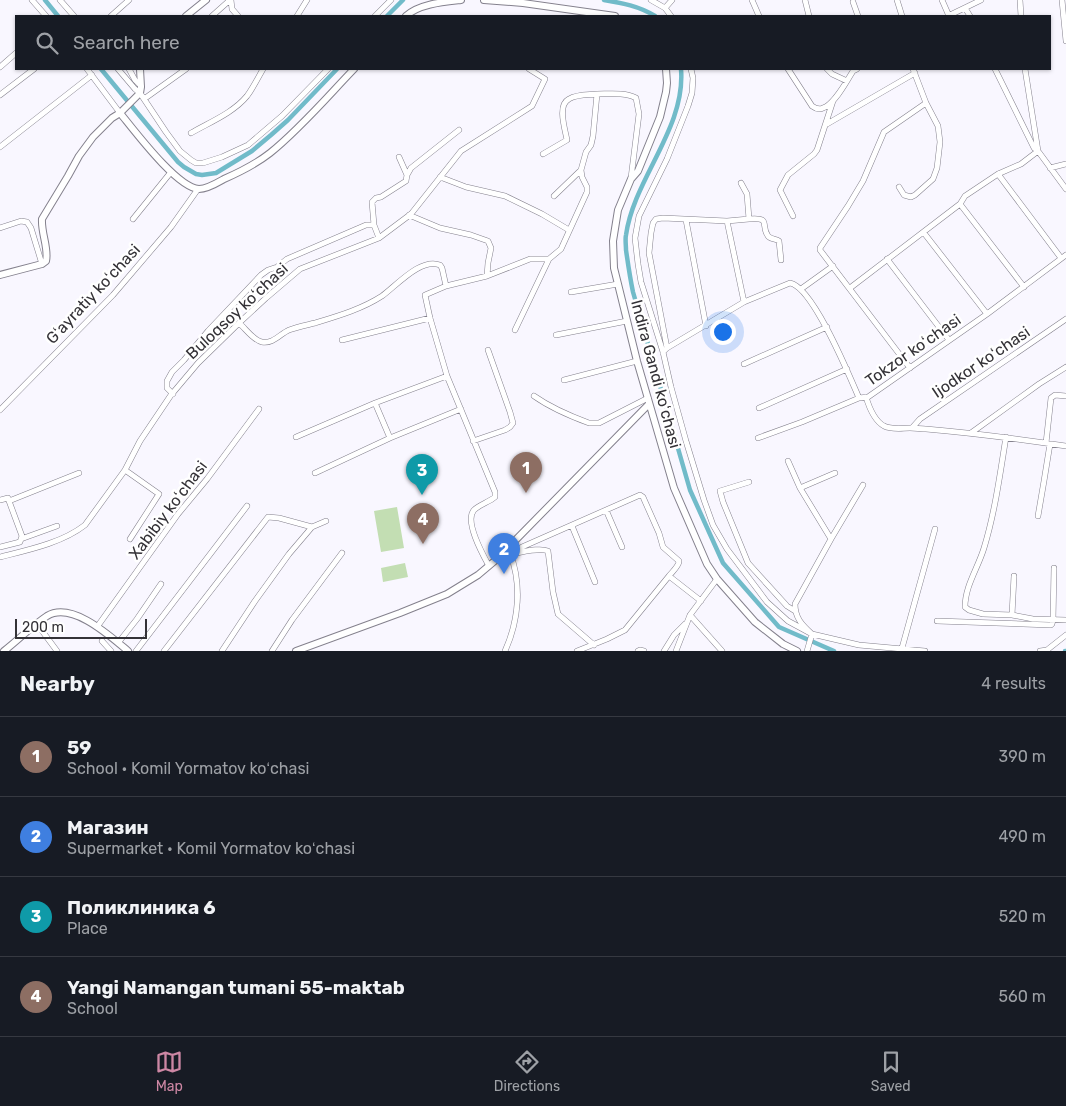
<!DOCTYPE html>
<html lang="en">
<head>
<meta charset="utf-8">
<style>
  body { margin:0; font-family:Rubik,sans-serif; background:#242831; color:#f1f3f6 }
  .scale { position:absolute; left:15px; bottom:12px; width:132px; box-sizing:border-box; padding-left:5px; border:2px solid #343237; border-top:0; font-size:14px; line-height:18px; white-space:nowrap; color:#343237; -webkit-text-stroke:4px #fff; paint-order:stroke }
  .you { position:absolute; left:722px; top:331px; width:18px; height:18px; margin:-12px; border:4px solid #fff; border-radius:50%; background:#1a73e8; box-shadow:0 0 0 8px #1a73e833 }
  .badge { display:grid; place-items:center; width:32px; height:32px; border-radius:50%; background:#cd87a4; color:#fff; font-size:16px; font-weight:700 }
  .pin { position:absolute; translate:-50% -41px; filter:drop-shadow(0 1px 2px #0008) }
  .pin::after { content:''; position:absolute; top:26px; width:18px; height:15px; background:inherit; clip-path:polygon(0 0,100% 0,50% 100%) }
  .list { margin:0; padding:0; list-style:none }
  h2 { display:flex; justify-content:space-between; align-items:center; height:65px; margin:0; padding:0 20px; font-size:21px }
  h2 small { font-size:16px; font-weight:400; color:#9ea1a6 }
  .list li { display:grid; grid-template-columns:32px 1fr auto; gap:15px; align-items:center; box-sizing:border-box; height:80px; padding:0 20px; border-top:1px solid #363941 }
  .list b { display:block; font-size:19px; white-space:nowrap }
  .list p { margin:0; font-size:16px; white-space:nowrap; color:#9ea1a6 }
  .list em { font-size:16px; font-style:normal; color:#9ea1a6 }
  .icon { flex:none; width:28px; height:28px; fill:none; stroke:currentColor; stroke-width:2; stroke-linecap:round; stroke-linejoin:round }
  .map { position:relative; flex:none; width:1066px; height:651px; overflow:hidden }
  .search { position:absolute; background:#171b24; box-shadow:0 1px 4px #0004; left:15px; right:15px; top:15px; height:55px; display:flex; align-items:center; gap:12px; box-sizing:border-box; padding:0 18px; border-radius:0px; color:#9ea1a6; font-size:19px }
  .sheet { height:385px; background:#171b24 }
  nav { display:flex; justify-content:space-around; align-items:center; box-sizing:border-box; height:70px; border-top:1px solid #363941; background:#171b24; font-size:14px; color:#9ea1a6 }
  nav a { display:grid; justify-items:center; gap:2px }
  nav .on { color:#cd87a4 }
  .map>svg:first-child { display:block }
  .green { fill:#c3deb3 }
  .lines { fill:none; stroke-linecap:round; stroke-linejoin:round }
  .canal { stroke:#71bbc9; stroke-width:4.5 }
  .minor-casing { stroke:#84818d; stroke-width:6 }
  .tertiary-casing { stroke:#84818d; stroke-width:8 }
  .minor { stroke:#fff; stroke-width:5 }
  .tertiary { stroke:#fff; stroke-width:6 }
  .labels { text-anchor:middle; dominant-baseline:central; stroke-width:5; stroke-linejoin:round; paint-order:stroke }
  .street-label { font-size:16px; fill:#343237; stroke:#fff }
</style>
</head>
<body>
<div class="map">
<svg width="1066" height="651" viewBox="0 0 1066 651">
  <rect width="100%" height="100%" fill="#f9f7ff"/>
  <path class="green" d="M 397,507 L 404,548 L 381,552 L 374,511 Z
    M 405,563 L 408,577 L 383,582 L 381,568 Z"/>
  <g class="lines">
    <path class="canal" d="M 45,0 L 58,16
      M 604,0 C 622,3 639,6 655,16
      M 387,16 L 403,0
      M 101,69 L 178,162 L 184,167 L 196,174 L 202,175 L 216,173 L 252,151 L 271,135 L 288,120 L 337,69
      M 681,69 C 686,128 634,178 626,235 C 625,239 626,245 626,250 C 628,264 630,278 633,292 L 690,490 L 723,563 L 779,627 L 834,651
      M 1065,651 L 1066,651"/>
    <g class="minor-casing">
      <path id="minor" d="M 32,0 L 46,16
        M 60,0 L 74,16
        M 231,0 L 232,9 L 238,16
        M 651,0 L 665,8 L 672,0
        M 752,0 L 759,16
        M 805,0 L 809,16
        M 897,0 L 902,16
        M 942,0 L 949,16
        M 1020,0 L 1021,16
        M 1062,0 L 1066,41
        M 853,2 L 858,16
        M 665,8 L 671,16
        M 965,8 L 970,16
        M 111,16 L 129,0
        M 212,16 L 230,0
        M 297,16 L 307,0
        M 375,16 L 391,0
        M 948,16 L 981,0
        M 0,67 L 16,53
        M 87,69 L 120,113
        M 118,69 L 135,89 L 140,93 L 166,132 L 180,151 L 191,160 L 196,163 L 203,163 L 222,157 L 248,145 L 282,116 L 328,69
        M 129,69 L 135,80 L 141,86
        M 691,69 L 693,78 L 692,93 L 688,106 L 667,159 L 639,216 L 635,238 L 638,264 L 641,282 L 663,352 L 671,387 L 686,441 L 704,500 L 713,525 L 727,549 L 767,602 L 788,621 L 812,634 L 859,645 L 925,651
        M 788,69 L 812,106 C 816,109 819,110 823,108 C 834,105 847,81 853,71 L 857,69
        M 827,69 L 832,74 L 847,81
        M 995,69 L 1034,148 L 1038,151 L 1066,189
        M 0,95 L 34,69
        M 144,99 L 186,69
        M 827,124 L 915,73
        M 191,133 C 210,122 233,113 247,96 C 253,88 258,78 263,69
        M 0,147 L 92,75
        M 543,154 L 567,140 C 565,129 557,105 569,99 C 577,94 588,95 597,94
        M 399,157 L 407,175
        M 1050,168 L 1066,164
        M 998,174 L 1061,258
        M 440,177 L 466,187 L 505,196 L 542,214 L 569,230
        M 899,187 L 904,195 L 911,197 L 915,195 L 933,179 L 937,168 L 940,142 L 938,126 L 926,103 L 913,69
        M 554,196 L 581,170
        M 960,204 L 1024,287
        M 409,215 L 440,228 L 471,235 L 488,241 L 491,248 L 488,263 L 487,276
        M 793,216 L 780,190 L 788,175 L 814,154 L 817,150 L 833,101
        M 133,219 L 171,172
        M 749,219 C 772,217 760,225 768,236 C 770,239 776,239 779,241 L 781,260
        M 686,220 L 706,326
        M 727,221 L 744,302
        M 374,225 L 372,202 L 376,198 L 381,197 L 406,181 L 407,175 L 411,168 L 459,130
        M 0,228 L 21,221 L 27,222 L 31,228 L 42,264
        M 924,233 L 987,314
        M 887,259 L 949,340
        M 850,288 L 960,204 L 965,196 L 998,174 L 1021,164 L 1038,151 L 1025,69
        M 801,289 L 833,266
        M 571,292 L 618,284
        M 239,323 C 246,329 253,340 262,342 C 273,344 280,334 289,330 C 297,327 307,325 315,323 C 338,316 362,309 382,296 C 396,286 421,257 440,265 L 442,268 L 446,286
        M 515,330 L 549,259 L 561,249 L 587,192 L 587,187 L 582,177 L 581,170 L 586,152 L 591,145 L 593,136 L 597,94 C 609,94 625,92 636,98 L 639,114 L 631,178
        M 556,335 L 627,321
        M 342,340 L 430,318
        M 667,348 L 649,253 L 651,233 L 653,223 L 656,219 L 663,218 L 727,221 L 749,219 L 747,194 L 741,183
        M 663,352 L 667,348 L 744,302 L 790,283 C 813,287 849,375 859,398
        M 744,364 L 827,327
        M 910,368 L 820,250 L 820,248 L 848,206 L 863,181 L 884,132 L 926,103
        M 564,380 L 637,361
        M 173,394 L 167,388 L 167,381 L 172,372 L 184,360 L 208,331 L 261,275 L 268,270 L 277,267 L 287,259 L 366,225 L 374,225 L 379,238
        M 534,396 C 551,408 570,416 589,423 L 599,423 L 648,398
        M 866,397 C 869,407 875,421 884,426 C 892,430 902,428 910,428 C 915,428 921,429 926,429 C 973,433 1019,439 1066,446
        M 375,403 L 390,438
        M 759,408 L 847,369
        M 0,410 L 113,295 L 171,227 L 198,189
        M 912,428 L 920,419 L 1066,319
        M 971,433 L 1039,384 L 1066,367
        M 296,437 L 375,403 L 447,376
        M 1006,437 C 1000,474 995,512 984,548 C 978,568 965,586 965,607 L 969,610 L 983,614 L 1012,615 L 1033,619 L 1066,620
        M 758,438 L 802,422 L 859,398 L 868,397 L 987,314 L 1066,255
        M 473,441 L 505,430 L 510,427 L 513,423 L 510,412 L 488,350
        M 1046,443 L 1051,398 L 1055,395 L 1066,396
        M 788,461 L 800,488
        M 125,470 L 159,494 L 130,539
        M 315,473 L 390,438 L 461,409
        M 749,482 L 720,491 L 723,502 L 748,563 L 787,606 L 795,611
        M 0,500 L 8,498 L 9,501
        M 606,510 L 622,547
        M 1038,516 L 1044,481 L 1050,444
        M 572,526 L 595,582
        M 21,539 L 57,526
        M 831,539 L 863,485
        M 0,547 L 20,542 L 22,536 L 9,501 L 79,473
        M 516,553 L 522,547 L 640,495 L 643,497 L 659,533 L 663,547 L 679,561 C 679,566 672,572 669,576
        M 510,554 C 520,553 539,547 548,551 L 553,592 L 558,614 L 594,645
        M 0,557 C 28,550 62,543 85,525 L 125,470 L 140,441 L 171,395 L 198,363 L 239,323 L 266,298 L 300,269 L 379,238 L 411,214 L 461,151 L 532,106 L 545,79 L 529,69
        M 489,566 C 483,555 464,521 474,510 C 479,505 489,502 495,497 L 495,492 L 447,376 L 430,318 L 425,295 L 446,286 L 487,276 L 530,259 L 549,259
        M 690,615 L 722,651
        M 1012,615 L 1014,576
        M 937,621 L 1051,625 L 1052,624 L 1053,620 L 1054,568
        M 37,624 L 57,651
        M 97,627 L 178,514 L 207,479 L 259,409
        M 102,641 L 111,651
        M 118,643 L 137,619 L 161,584
        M 902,648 L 935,529
        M 136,651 L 247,506
        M 164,651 L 268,517 L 279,518 L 312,527
        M 222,651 L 255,601 L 289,554 L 312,527 L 326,521
        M 272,651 L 292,620 L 342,553
        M 505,651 C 519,620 522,584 510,553
        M 577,651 L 607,639 L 625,630 L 669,576 L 701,601
        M 638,651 L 640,650 L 644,651
        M 664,651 L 674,635 L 685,624
        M 676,651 L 690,615 L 717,579
        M 807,651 L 812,634 C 802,625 795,618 795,604 L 831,539 L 800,488 L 835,473
        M 1040,651 L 1047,650 L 1066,635"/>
    </g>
    <g class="tertiary-casing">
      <path id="tertiary" d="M 484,0 L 523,3 L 615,16
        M 186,16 L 206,0
        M 406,16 C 419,4 443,2 461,0
        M 666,69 L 667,83 L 666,92 L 660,117 L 638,171 L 631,179 L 618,210 L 613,241 L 614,268 L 618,284 L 637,361 L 674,488 L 707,564 L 717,579 L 755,622 L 783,644 L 797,651
        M 120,113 C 134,130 177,188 199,189 C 207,189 217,183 224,179 C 240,172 256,164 270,153 C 300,129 328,96 354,69
        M 0,275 L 42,264 L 46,261 C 49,249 41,233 42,219 L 68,176 L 79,156 L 93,137 L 112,118 L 120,113 L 140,93 L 141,87 L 140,69
        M 4,651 C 18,640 32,626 47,616 C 72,601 110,636 128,651
        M 296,651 L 400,613 L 447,594 L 478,575 L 497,559 L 649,404"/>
    </g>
    <use href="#minor" class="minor"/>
    <use href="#tertiary" class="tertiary"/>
  </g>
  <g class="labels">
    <g class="street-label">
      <text transform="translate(93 294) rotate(-47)">Gʻayratiy koʻchasi</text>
      <text transform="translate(237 311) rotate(-43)">Buloqsoy koʻchasi</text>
      <text transform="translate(913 350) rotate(-35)">Tokzor koʻchasi</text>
      <text transform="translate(981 362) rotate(-34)">Ijodkor koʻchasi</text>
      <text transform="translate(656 374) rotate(75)">Indira Gandi koʻchasi</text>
      <text transform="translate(168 510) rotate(-53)">Xabibiy koʻchasi</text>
    </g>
  </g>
</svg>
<div class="scale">200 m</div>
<div class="you"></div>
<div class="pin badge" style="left:526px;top:493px;background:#8d6e63">1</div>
<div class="pin badge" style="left:504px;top:574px;background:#3f7fe0">2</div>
<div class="pin badge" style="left:422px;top:495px;background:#0f9aa8">3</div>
<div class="pin badge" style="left:423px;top:544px;background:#8d6e63">4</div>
<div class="search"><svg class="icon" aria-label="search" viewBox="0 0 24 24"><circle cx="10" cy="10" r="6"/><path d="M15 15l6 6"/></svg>Search here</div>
</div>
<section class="sheet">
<h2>Nearby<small>4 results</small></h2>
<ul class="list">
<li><span class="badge" style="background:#8d6e63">1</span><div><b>59</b><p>School · Komil Yormatov koʻchasi</p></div><em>390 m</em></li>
<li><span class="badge" style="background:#3f7fe0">2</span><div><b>Магазин</b><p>Supermarket · Komil Yormatov koʻchasi</p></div><em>490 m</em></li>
<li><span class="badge" style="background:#0f9aa8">3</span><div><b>Поликлиника 6</b><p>Place</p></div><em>520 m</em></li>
<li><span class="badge" style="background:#8d6e63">4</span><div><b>Yangi Namangan tumani 55-maktab</b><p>School</p></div><em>560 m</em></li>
</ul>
</section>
<nav>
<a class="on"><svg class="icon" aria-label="map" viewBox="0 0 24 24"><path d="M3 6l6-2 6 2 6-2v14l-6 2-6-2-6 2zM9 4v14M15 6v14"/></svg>Map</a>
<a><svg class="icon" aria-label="directions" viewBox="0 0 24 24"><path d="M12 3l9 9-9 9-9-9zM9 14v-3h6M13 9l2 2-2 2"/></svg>Directions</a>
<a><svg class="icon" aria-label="saved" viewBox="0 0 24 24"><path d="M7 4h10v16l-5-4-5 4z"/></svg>Saved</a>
</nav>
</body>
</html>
